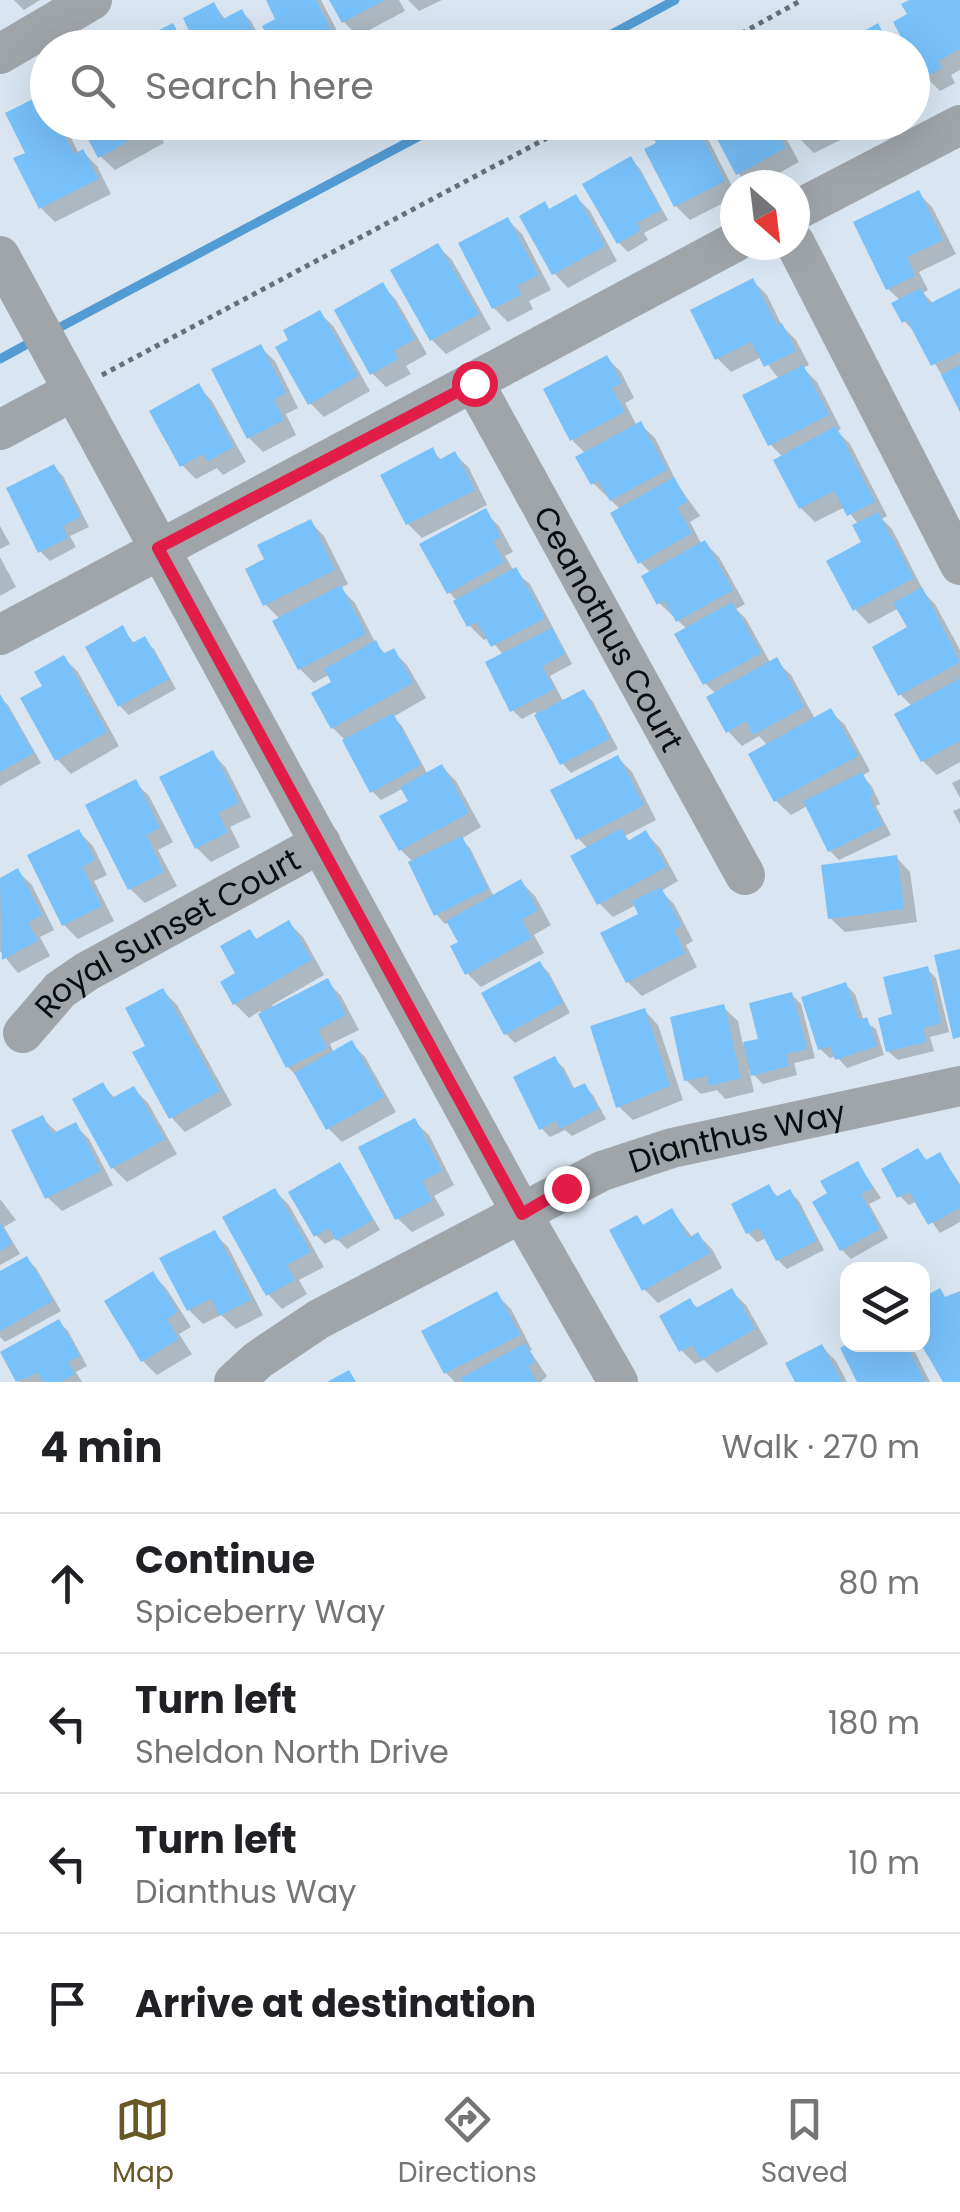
<!DOCTYPE html>
<html lang="en">
<head>
<meta charset="utf-8">
<style>
  body { margin:0; font-family:Poppins,sans-serif; background:#f6f6f6; color:#202124 }
  .controls { position:absolute; right:30px; bottom:30px; display:grid; overflow:hidden; border-radius:20px; box-shadow:0 10px 40px #0002 }
  .controls button { width:90px; height:90px; display:grid; place-items:center; padding:0; border:0; border-bottom:2px solid #e0e0e0; background:#fff; color:#202124; font:50px sans-serif }
  .compass { position:absolute; left:720px; top:170px; width:90px; height:90px; border-radius:50%; background:#fff; box-shadow:0 10px 40px #0002; rotate:152deg }
  .stop { position:absolute; width:30px; height:30px; margin:-22px; border:8px solid #e11d48; border-radius:50%; background:#fff }
  .stop.end { background:#e11d48; border-color:#fff; box-shadow:0 2px 10px #0008 }
  .list { margin:0; padding:0; list-style:none }
  h2 { display:flex; justify-content:space-between; align-items:center; height:130px; margin:0; padding:0 40px; font-size:42px }
  h2 small { font-size:32px; font-weight:400; color:#757577 }
  .list li { display:grid; grid-template-columns:65px 1fr auto; gap:30px; align-items:center; box-sizing:border-box; height:140px; padding:0 40px; border-top:2px solid #e0e0e0 }
  .list b { display:block; font-size:38px; white-space:nowrap }
  .list p { margin:0; font-size:32px; white-space:nowrap; color:#757577 }
  .list em { font-size:32px; font-style:normal; color:#757577 }
  .icon { flex:none; width:55px; height:55px; fill:none; stroke:currentColor; stroke-width:2; stroke-linecap:round; stroke-linejoin:round }
  .map { position:relative; flex:none; width:960px; height:1382px; overflow:hidden }
  .search { position:absolute; background:#fff; box-shadow:0 10px 40px #0002; left:30px; right:30px; top:30px; height:110px; display:flex; align-items:center; gap:25px; box-sizing:border-box; padding:0 35px; border-radius:55px; color:#757577; font-size:38px }
  .sheet { height:690px; background:#fff }
  nav { display:flex; justify-content:space-around; align-items:center; box-sizing:border-box; height:140px; border-top:2px solid #e0e0e0; background:#fff; font-size:28px; color:#757577 }
  nav a { display:grid; justify-items:center; gap:5px }
  nav .on { color:#675826 }
  .map>svg:first-child { display:block }
  .shadow { fill:#0003 }
  .lines { fill:none; stroke-linecap:round; stroke-linejoin:round }
  .stream { stroke:#539cd3; stroke-width:9 }
  .building { fill:#78c1fa }
  .path { stroke:#677076; stroke-width:5; stroke-dasharray:5 5; stroke-linecap:butt }
  .minor { stroke:#a0a5aa; stroke-width:40 }
  .route { stroke:#e11d48; stroke-width:12 }
  .labels { text-anchor:middle; dominant-baseline:central; stroke-width:8; stroke-linejoin:round; paint-order:stroke }
  .street-label { font-size:32px; fill:#090e11; stroke:#e6f3ff }
</style>
</head>
<body>
<div class="map">
<svg width="960" height="1382" viewBox="0 0 960 1382">
  <rect width="100%" height="100%" fill="#d9e6f1"/>
  <path class="shadow" d="M 14,0 L 40,0 L 24,10 Z
    M 269,0 L 321,0 L 344,44 L 337,48 L 276,48 L 279,20 Z
    M 332,0 L 399,0 L 405,11 L 358,36 L 344,22 Z
    M 408,0 L 442,0 L 419,11 Z
    M 914,0 L 960,0 L 960,70 L 951,75 L 955,83 L 940,91 L 926,77 L 910,15 Z
    M 214,5 L 226,20 L 242,12 L 251,21 L 265,48 L 200,48 Z
    M 173,26 L 191,48 L 139,48 Z
    M 877,26 L 895,48 L 838,48 Z
    M 912,78 L 923,96 L 912,102 Z
    M 48,122 L 63,122 L 79,154 L 83,152 L 97,166 L 111,194 L 55,222 L 41,208 L 16,159 L 28,154 Z
    M 82,122 L 153,122 L 164,143 L 115,170 L 100,156 Z
    M 161,122 L 195,122 L 172,134 Z
    M 671,122 L 681,132 L 694,125 L 708,139 L 735,192 L 735,197 L 690,220 L 676,206 L 659,144 Z
    M 711,122 L 777,122 L 799,162 L 757,185 L 750,185 L 738,173 Z
    M 792,122 L 857,122 L 861,130 L 814,153 L 800,139 Z
    M 631,159 L 640,169 L 668,220 L 644,233 L 648,240 L 628,252 L 619,243 Z
    M 918,193 L 932,207 L 956,254 L 919,272 L 928,290 L 923,293 L 934,304 L 960,291 L 960,406 L 918,335 L 904,321 L 901,301 L 888,289 Z
    M 576,197 L 590,211 L 617,261 L 568,288 L 554,273 L 545,204 L 551,211 Z
    M 508,220 L 522,234 L 551,290 L 529,301 L 533,309 L 508,322 L 494,308 Z
    M 438,246 L 452,260 L 491,329 L 446,354 L 432,340 Z
    M 753,281 L 767,295 L 782,326 L 796,340 L 809,365 L 803,368 L 817,382 L 841,429 L 837,431 L 850,444 L 887,516 L 882,519 L 892,529 L 925,594 L 935,604 L 960,650 L 960,762 L 937,775 L 923,761 L 913,707 L 900,694 L 910,628 L 899,608 L 869,624 L 855,609 L 865,543 L 859,525 L 845,507 L 815,522 L 801,508 L 783,457 L 770,444 L 779,379 L 762,357 L 731,372 L 717,358 Z
    M 382,285 L 396,300 L 427,354 L 406,366 L 411,374 L 386,387 L 372,373 Z
    M 320,313 L 334,327 L 370,391 L 324,417 L 310,403 L 292,340 Z
    M 260,347 L 275,361 L 298,408 L 286,414 L 296,435 L 263,452 L 249,438 Z
    M 607,358 L 621,372 L 634,398 L 625,403 L 637,426 L 640,424 L 655,438 L 678,485 L 700,516 L 690,522 L 702,545 L 705,543 L 719,557 L 745,604 L 736,609 L 746,619 L 771,664 L 776,661 L 791,675 L 815,719 L 830,711 L 845,725 L 870,771 L 862,776 L 871,785 L 880,804 L 876,806 L 891,835 L 839,860 L 830,851 L 807,806 L 791,815 L 776,801 L 751,755 L 768,746 L 759,736 L 742,746 L 728,731 L 716,694 L 705,683 L 687,629 L 659,603 L 651,573 L 640,562 L 621,510 L 593,483 L 586,454 L 572,440 Z
    M 198,386 L 212,401 L 246,462 L 223,475 L 217,468 L 196,479 L 182,465 Z
    M 432,451 L 443,461 L 455,454 L 469,468 L 487,505 L 422,538 L 408,524 Z
    M 54,467 L 63,476 L 89,527 L 70,536 L 76,547 L 50,561 L 40,551 Z
    M 485,512 L 499,526 L 513,552 L 505,556 L 514,571 L 530,584 L 572,664 L 550,676 L 564,703 L 584,692 L 593,702 L 618,749 L 571,773 L 562,763 L 535,712 L 522,719 L 512,710 L 504,656 L 489,637 L 484,640 L 469,625 L 458,602 L 449,592 Z
    M 310,522 L 324,536 L 348,584 L 340,588 L 355,603 L 377,646 L 387,655 L 393,651 L 407,665 L 426,698 L 393,717 L 402,726 L 428,775 L 442,767 L 456,781 L 481,827 L 461,839 L 470,848 L 494,897 L 521,882 L 535,896 L 551,925 L 534,935 L 544,953 L 481,987 L 467,973 L 461,943 L 449,922 L 445,924 L 436,914 L 413,862 L 401,850 L 411,802 L 404,788 L 381,800 L 372,791 L 346,741 L 333,728 L 335,683 L 330,674 L 314,683 L 300,669 L 281,620 L 265,604 L 267,561 Z
    M 0,526 L 10,544 L 0,549 Z
    M 0,557 L 16,587 L 0,596 Z
    M 122,629 L 135,644 L 144,640 L 154,649 L 176,689 L 129,715 L 120,706 Z
    M 64,658 L 78,672 L 119,746 L 71,774 L 57,759 L 46,687 Z
    M 0,697 L 8,705 L 41,763 L 0,786 Z
    M 212,753 L 226,768 L 251,817 L 230,827 L 240,847 L 211,862 L 197,848 Z
    M 618,758 L 632,772 L 656,820 L 625,836 L 631,842 L 646,833 L 660,848 L 678,881 L 661,891 L 674,904 L 693,941 L 686,945 L 697,967 L 642,996 L 628,982 L 641,915 L 636,905 L 613,917 L 599,903 L 588,849 L 578,838 Z
    M 960,779 L 960,798 L 952,783 Z
    M 135,782 L 149,796 L 173,842 L 158,850 L 177,886 L 145,903 L 130,889 L 88,806 Z
    M 960,808 L 960,824 L 953,811 Z
    M 79,832 L 93,846 L 107,875 L 94,881 L 114,921 L 78,939 L 64,925 Z
    M 896,857 L 910,872 L 917,922 L 845,932 L 830,918 Z
    M 17,871 L 32,885 L 54,930 L 40,937 L 50,956 L 18,973 L 0,951 L 0,880 Z
    M 289,923 L 303,937 L 324,975 L 272,1005 L 274,1008 L 327,981 L 341,996 L 359,1030 L 330,1044 L 334,1053 L 351,1043 L 365,1057 L 396,1112 L 342,1142 L 328,1128 L 301,1080 L 288,1067 L 260,1011 L 249,1018 L 235,1004 L 250,932 L 258,940 Z
    M 540,964 L 549,973 L 570,1013 L 515,1043 L 506,1034 Z
    M 927,969 L 936,978 L 949,1032 L 930,1037 L 934,1051 L 898,1060 L 888,1051 Z
    M 846,985 L 855,994 L 864,1021 L 876,1029 L 884,1055 L 847,1068 L 836,1056 L 830,1058 L 820,1049 Z
    M 163,991 L 177,1005 L 232,1105 L 185,1132 L 171,1117 L 149,1047 Z
    M 792,995 L 801,1004 L 815,1058 L 794,1063 L 797,1075 L 763,1084 L 749,1070 L 754,1092 L 725,1099 L 717,1090 L 701,1094 L 686,1080 L 723,1007 L 738,1021 L 743,1045 L 761,1041 Z
    M 644,1010 L 658,1025 L 683,1100 L 633,1120 L 618,1106 Z
    M 554,1059 L 564,1068 L 575,1090 L 584,1086 L 593,1095 L 606,1119 L 572,1136 L 565,1130 L 550,1137 L 541,1128 Z
    M 102,1085 L 116,1099 L 134,1089 L 148,1103 L 177,1154 L 127,1182 L 113,1168 Z
    M 42,1118 L 58,1133 L 75,1125 L 89,1139 L 113,1185 L 62,1211 L 47,1197 Z
    M 414,1121 L 429,1135 L 454,1185 L 434,1196 L 445,1215 L 412,1232 L 397,1218 Z
    M 918,1151 L 929,1162 L 940,1155 L 960,1184 L 960,1222 L 940,1233 L 917,1201 L 909,1205 L 900,1196 Z
    M 858,1164 L 881,1198 L 869,1204 L 888,1238 L 851,1259 L 842,1250 L 831,1194 Z
    M 339,1165 L 348,1175 L 380,1230 L 347,1249 L 336,1238 L 325,1244 L 316,1235 Z
    M 769,1187 L 779,1198 L 790,1192 L 799,1201 L 824,1250 L 787,1269 L 778,1260 L 767,1238 L 757,1242 L 748,1233 Z
    M 275,1191 L 289,1205 L 324,1267 L 299,1280 L 307,1294 L 282,1309 L 268,1294 Z
    M 0,1199 L 16,1220 L 4,1227 L 20,1254 L 0,1265 Z
    M 672,1211 L 693,1238 L 698,1235 L 712,1249 L 722,1268 L 658,1303 L 644,1289 L 636,1218 L 645,1227 Z
    M 214,1233 L 228,1247 L 263,1315 L 236,1329 L 221,1315 L 203,1324 L 189,1310 Z
    M 27,1259 L 36,1268 L 61,1311 L 5,1342 L 0,1337 L 0,1274 Z
    M 152,1274 L 166,1288 L 191,1327 L 179,1334 L 192,1354 L 157,1375 L 143,1361 L 107,1302 Z
    M 731,1291 L 746,1305 L 768,1344 L 717,1373 L 704,1360 L 695,1364 L 681,1350 L 690,1301 L 699,1309 Z
    M 497,1295 L 511,1309 L 532,1350 L 530,1351 L 547,1376 L 541,1382 L 455,1382 L 446,1373 Z
    M 59,1322 L 68,1331 L 87,1366 L 76,1372 L 82,1382 L 19,1382 L 3,1353 Z
    M 852,1344 L 911,1344 L 930,1382 L 860,1382 Z
    M 822,1347 L 836,1361 L 847,1382 L 795,1382 Z"/>
  <g class="lines">
    <path class="stream" d="M 586,48 L 675,0
      M 51,332 L 446,122
      M 0,359 L 33,341"/>
  </g>
  <path class="building" d="M 266,0 L 316,0 L 331,30 L 296,48 L 273,48 L 262,26 L 275,19 Z
    M 329,0 L 385,0 L 342,23 Z
    M 909,0 L 960,0 L 960,49 L 938,61 L 942,68 L 924,78 L 912,58 L 912,48 L 907,48 L 893,22 L 907,14 L 901,4 Z
    M 214,2 L 223,19 L 242,9 L 262,48 L 197,48 L 183,18 Z
    M 173,23 L 186,48 L 136,48 L 133,43 Z
    M 878,23 L 891,48 L 833,48 Z
    M 43,94 L 48,102 L 48,122 L 58,122 L 74,154 L 83,149 L 99,179 L 39,209 L 13,158 L 25,153 L 5,113 Z
    M 79,122 L 148,122 L 152,128 L 98,158 Z
    M 665,122 L 673,122 L 677,131 L 695,122 L 725,181 L 674,207 L 644,149 L 656,143 L 650,130 Z
    M 708,122 L 772,122 L 786,148 L 736,175 Z
    M 789,122 L 834,122 L 798,140 Z
    M 631,156 L 661,210 L 637,223 L 641,230 L 617,244 L 582,184 Z
    M 919,190 L 943,240 L 907,257 L 915,276 L 886,290 L 853,222 Z
    M 576,194 L 605,246 L 552,275 L 519,216 L 545,201 L 549,209 Z
    M 508,217 L 538,275 L 517,286 L 521,295 L 492,309 L 458,243 Z
    M 438,243 L 479,314 L 430,341 L 390,270 Z
    M 753,278 L 777,326 L 782,323 L 796,351 L 764,367 L 751,342 L 715,360 L 690,310 Z
    M 383,282 L 415,339 L 394,351 L 398,359 L 370,375 L 334,310 Z
    M 921,288 L 929,304 L 960,288 L 960,351 L 931,366 L 907,320 L 902,323 L 891,303 Z
    M 320,310 L 358,376 L 308,405 L 275,347 L 288,340 L 283,330 Z
    M 261,344 L 286,393 L 274,400 L 284,420 L 247,439 L 211,369 Z
    M 607,355 L 622,383 L 612,388 L 625,412 L 570,441 L 543,389 Z
    M 803,365 L 829,415 L 768,446 L 742,395 Z
    M 960,365 L 960,412 L 941,375 Z
    M 199,383 L 234,447 L 207,462 L 203,454 L 180,467 L 149,411 Z
    M 641,421 L 667,470 L 610,501 L 598,480 L 591,485 L 575,457 Z
    M 836,426 L 875,502 L 847,516 L 834,491 L 799,509 L 773,460 Z
    M 433,447 L 439,460 L 455,451 L 475,490 L 406,525 L 380,475 Z
    M 54,464 L 81,517 L 63,526 L 68,538 L 38,553 L 6,488 Z
    M 674,477 L 688,502 L 677,507 L 692,533 L 638,564 L 610,513 Z
    M 486,508 L 501,537 L 493,541 L 504,562 L 447,594 L 419,544 Z
    M 878,512 L 914,578 L 853,611 L 826,561 L 861,542 L 852,525 Z
    M 311,519 L 335,570 L 263,606 L 245,569 L 264,559 L 257,545 Z
    M 705,540 L 733,590 L 676,622 L 664,600 L 657,605 L 641,576 Z
    M 516,567 L 545,618 L 491,647 L 477,622 L 467,627 L 453,601 Z
    M 341,585 L 366,634 L 298,670 L 272,621 Z
    M 922,587 L 960,662 L 898,696 L 872,647 L 907,627 L 893,603 Z
    M 732,602 L 761,653 L 703,685 L 674,634 Z
    M 123,625 L 132,643 L 145,636 L 169,679 L 118,707 L 85,647 Z
    M 552,628 L 565,654 L 542,666 L 554,689 L 510,712 L 485,662 Z
    M 376,640 L 383,654 L 394,648 L 413,683 L 331,729 L 311,693 L 331,682 L 324,669 Z
    M 64,655 L 107,732 L 55,761 L 20,698 L 42,686 L 34,672 Z
    M 777,657 L 804,707 L 753,735 L 746,721 L 726,733 L 706,697 Z
    M 960,678 L 960,741 L 921,762 L 894,714 Z
    M 584,689 L 610,739 L 560,765 L 534,715 Z
    M 0,694 L 34,753 L 0,772 Z
    M 831,708 L 858,756 L 774,802 L 748,754 Z
    M 393,713 L 421,765 L 370,793 L 342,740 Z
    M 213,750 L 239,803 L 218,813 L 228,832 L 195,849 L 159,777 Z
    M 618,755 L 644,805 L 576,840 L 550,790 Z
    M 442,764 L 469,813 L 399,851 L 379,816 L 408,801 L 400,787 Z
    M 862,772 L 873,794 L 869,797 L 883,825 L 828,852 L 803,801 Z
    M 136,779 L 160,828 L 146,835 L 164,872 L 128,890 L 85,805 Z
    M 621,828 L 628,841 L 646,830 L 666,867 L 597,905 L 570,856 Z
    M 79,829 L 95,860 L 82,867 L 102,906 L 62,926 L 27,855 Z
    M 462,836 L 488,889 L 434,916 L 408,862 Z
    M 897,855 L 904,909 L 828,919 L 821,865 Z
    M 18,868 L 42,915 L 28,923 L 38,941 L 2,960 L 0,878 Z
    M 521,879 L 538,910 L 522,920 L 532,938 L 465,975 L 450,946 L 458,942 L 446,921 Z
    M 661,887 L 681,926 L 674,930 L 685,953 L 626,983 L 600,933 L 638,914 L 632,901 Z
    M 289,920 L 312,960 L 233,1005 L 220,982 L 235,973 L 220,946 L 250,929 L 256,939 Z
    M 960,949 L 960,1037 L 953,1039 L 934,955 Z
    M 540,961 L 563,1003 L 504,1035 L 481,993 Z
    M 928,966 L 941,1023 L 923,1028 L 926,1042 L 886,1052 L 878,1018 L 892,1014 L 883,977 Z
    M 328,978 L 346,1015 L 318,1030 L 327,1048 L 286,1068 L 258,1014 Z
    M 846,982 L 859,1020 L 867,1017 L 877,1046 L 835,1060 L 830,1046 L 818,1050 L 801,997 Z
    M 163,988 L 220,1091 L 169,1119 L 132,1052 L 145,1046 L 125,1008 Z
    M 792,992 L 807,1049 L 786,1054 L 789,1066 L 751,1076 L 743,1042 L 758,1039 L 749,1003 Z
    M 724,1004 L 741,1078 L 709,1086 L 707,1076 L 684,1081 L 670,1017 Z
    M 645,1008 L 670,1086 L 616,1108 L 590,1026 Z
    M 352,1040 L 384,1097 L 326,1130 L 294,1073 Z
    M 555,1056 L 572,1089 L 585,1083 L 598,1109 L 560,1129 L 556,1121 L 539,1130 L 513,1077 Z
    M 103,1082 L 112,1098 L 134,1086 L 165,1139 L 111,1169 L 72,1099 Z
    M 43,1115 L 52,1134 L 76,1122 L 101,1171 L 45,1199 L 11,1130 Z
    M 415,1118 L 442,1171 L 422,1181 L 432,1201 L 395,1220 L 358,1147 Z
    M 918,1148 L 926,1160 L 940,1152 L 960,1187 L 960,1208 L 928,1225 L 909,1192 L 897,1198 L 881,1169 Z
    M 858,1161 L 873,1188 L 861,1194 L 880,1229 L 840,1251 L 812,1202 L 827,1193 L 820,1181 Z
    M 340,1162 L 373,1220 L 336,1241 L 329,1228 L 314,1237 L 288,1192 Z
    M 769,1184 L 776,1197 L 790,1189 L 817,1241 L 776,1261 L 759,1228 L 746,1234 L 731,1204 Z
    M 275,1188 L 311,1252 L 287,1265 L 295,1280 L 266,1296 L 222,1217 Z
    M 672,1208 L 689,1238 L 698,1232 L 710,1253 L 642,1291 L 609,1230 L 637,1215 L 643,1225 Z
    M 0,1222 L 12,1244 L 0,1251 Z
    M 215,1230 L 251,1300 L 219,1316 L 211,1299 L 187,1311 L 159,1258 Z
    M 27,1256 L 53,1301 L 0,1331 L 0,1271 Z
    M 153,1271 L 178,1312 L 167,1319 L 179,1339 L 141,1362 L 104,1301 Z
    M 732,1288 L 755,1329 L 701,1360 L 692,1345 L 679,1352 L 659,1316 L 690,1298 L 696,1308 Z
    M 940,1288 L 945,1297 L 960,1291 L 960,1382 L 943,1382 L 922,1346 L 922,1298 Z
    M 497,1291 L 520,1335 L 444,1374 L 421,1331 Z
    M 59,1319 L 80,1356 L 68,1362 L 75,1374 L 60,1382 L 43,1382 L 38,1373 L 16,1382 L 0,1352 Z
    M 525,1343 L 535,1362 L 528,1366 L 537,1382 L 463,1382 L 461,1378 Z
    M 822,1344 L 842,1382 L 795,1382 L 785,1363 Z
    M 847,1344 L 906,1344 L 925,1382 L 857,1382 L 840,1348 Z
    M 349,1370 L 356,1382 L 327,1382 Z"/>
  <g class="lines">
    <path class="path" d="M 715,48 L 802,0
      M 102,375 L 577,122"/>
    <g class="minor">
      <path d="M 0,54 L 92,0"/>
      <path d="M 795,211 L 960,125"/>
      <path d="M 795,243 L 960,565"/>
      <path d="M 0,256 L 522,1214 L 618,1382"/>
      <path id="s1" d="M 474,383 L 745,875"/>
      <path d="M 0,430 L 73,391"/>
      <path d="M 0,635 L 735,242"/>
      <path id="s2" d="M 23,1033 L 60,990 L 86,972 L 321,843"/>
      <path id="s3" d="M 234,1382 L 258,1360 L 319,1319 L 602,1171 L 672,1148 L 960,1086"/>
    </g>
  </g>
  <g class="lines">
    <path class="route" d="M 474,383 L 158,548 L 522,1214 L 566,1188"/>
  </g>
  <g class="labels">
    <g class="street-label">
      <text stroke="none"><textPath href="#s1" startOffset="280">Ceanothus Court</textPath></text>
      <text stroke="none"><textPath href="#s2" startOffset="178">Royal Sunset Court</textPath></text>
      <text stroke="none"><textPath href="#s3" startOffset="565">Dianthus Way</textPath></text>
    </g>
  </g>
</svg>
<div class="controls">
<button><svg class="icon" aria-label="layers" viewBox="0 0 24 24"><path d="M12 4l9 5-9 5-9-5zM3 14l9 5 9-5"/></svg></button>
</div>
<svg class="compass" viewBox="-18 -18 36 36"><path d="M0-13l5 13h-10z" fill="#e53935"/><path d="M0 13l5-13h-10z" fill="#757577"/></svg>
<div class="stop" style="left:474px;top:383px"></div>
<div class="stop end" style="left:566px;top:1188px"></div>
<div class="search"><svg class="icon" aria-label="search" viewBox="0 0 24 24"><circle cx="10" cy="10" r="6"/><path d="M15 15l6 6"/></svg>Search here</div>
</div>
<section class="sheet">
<h2>4 min<small>Walk · 270 m</small></h2>
<ul class="list">
<li><svg class="icon" aria-label="ahead" viewBox="0 0 24 24"><path d="M12 20V5M6 11l6-6 6 6"/></svg><div><b>Continue</b><p>Spiceberry Way</p></div><em>80 m</em></li>
<li><svg class="icon" aria-label="left" viewBox="0 0 24 24"><path d="M17 20v-9H6M10 6l-5 5 5 5"/></svg><div><b>Turn left</b><p>Sheldon North Drive</p></div><em>180 m</em></li>
<li><svg class="icon" aria-label="left" viewBox="0 0 24 24"><path d="M17 20v-9H6M10 6l-5 5 5 5"/></svg><div><b>Turn left</b><p>Dianthus Way</p></div><em>10 m</em></li>
<li><svg class="icon" aria-label="arrive" viewBox="0 0 24 24"><path d="M6 21V4h12l-3 4 3 4H6"/></svg><div><b>Arrive at destination</b></div></li>
</ul>
</section>
<nav>
<a class="on"><svg class="icon" aria-label="map" viewBox="0 0 24 24"><path d="M3 6l6-2 6 2 6-2v14l-6 2-6-2-6 2zM9 4v14M15 6v14"/></svg>Map</a>
<a><svg class="icon" aria-label="directions" viewBox="0 0 24 24"><path d="M12 3l9 9-9 9-9-9zM9 14v-3h6M13 9l2 2-2 2"/></svg>Directions</a>
<a><svg class="icon" aria-label="saved" viewBox="0 0 24 24"><path d="M7 4h10v16l-5-4-5 4z"/></svg>Saved</a>
</nav>
</body>
</html>
